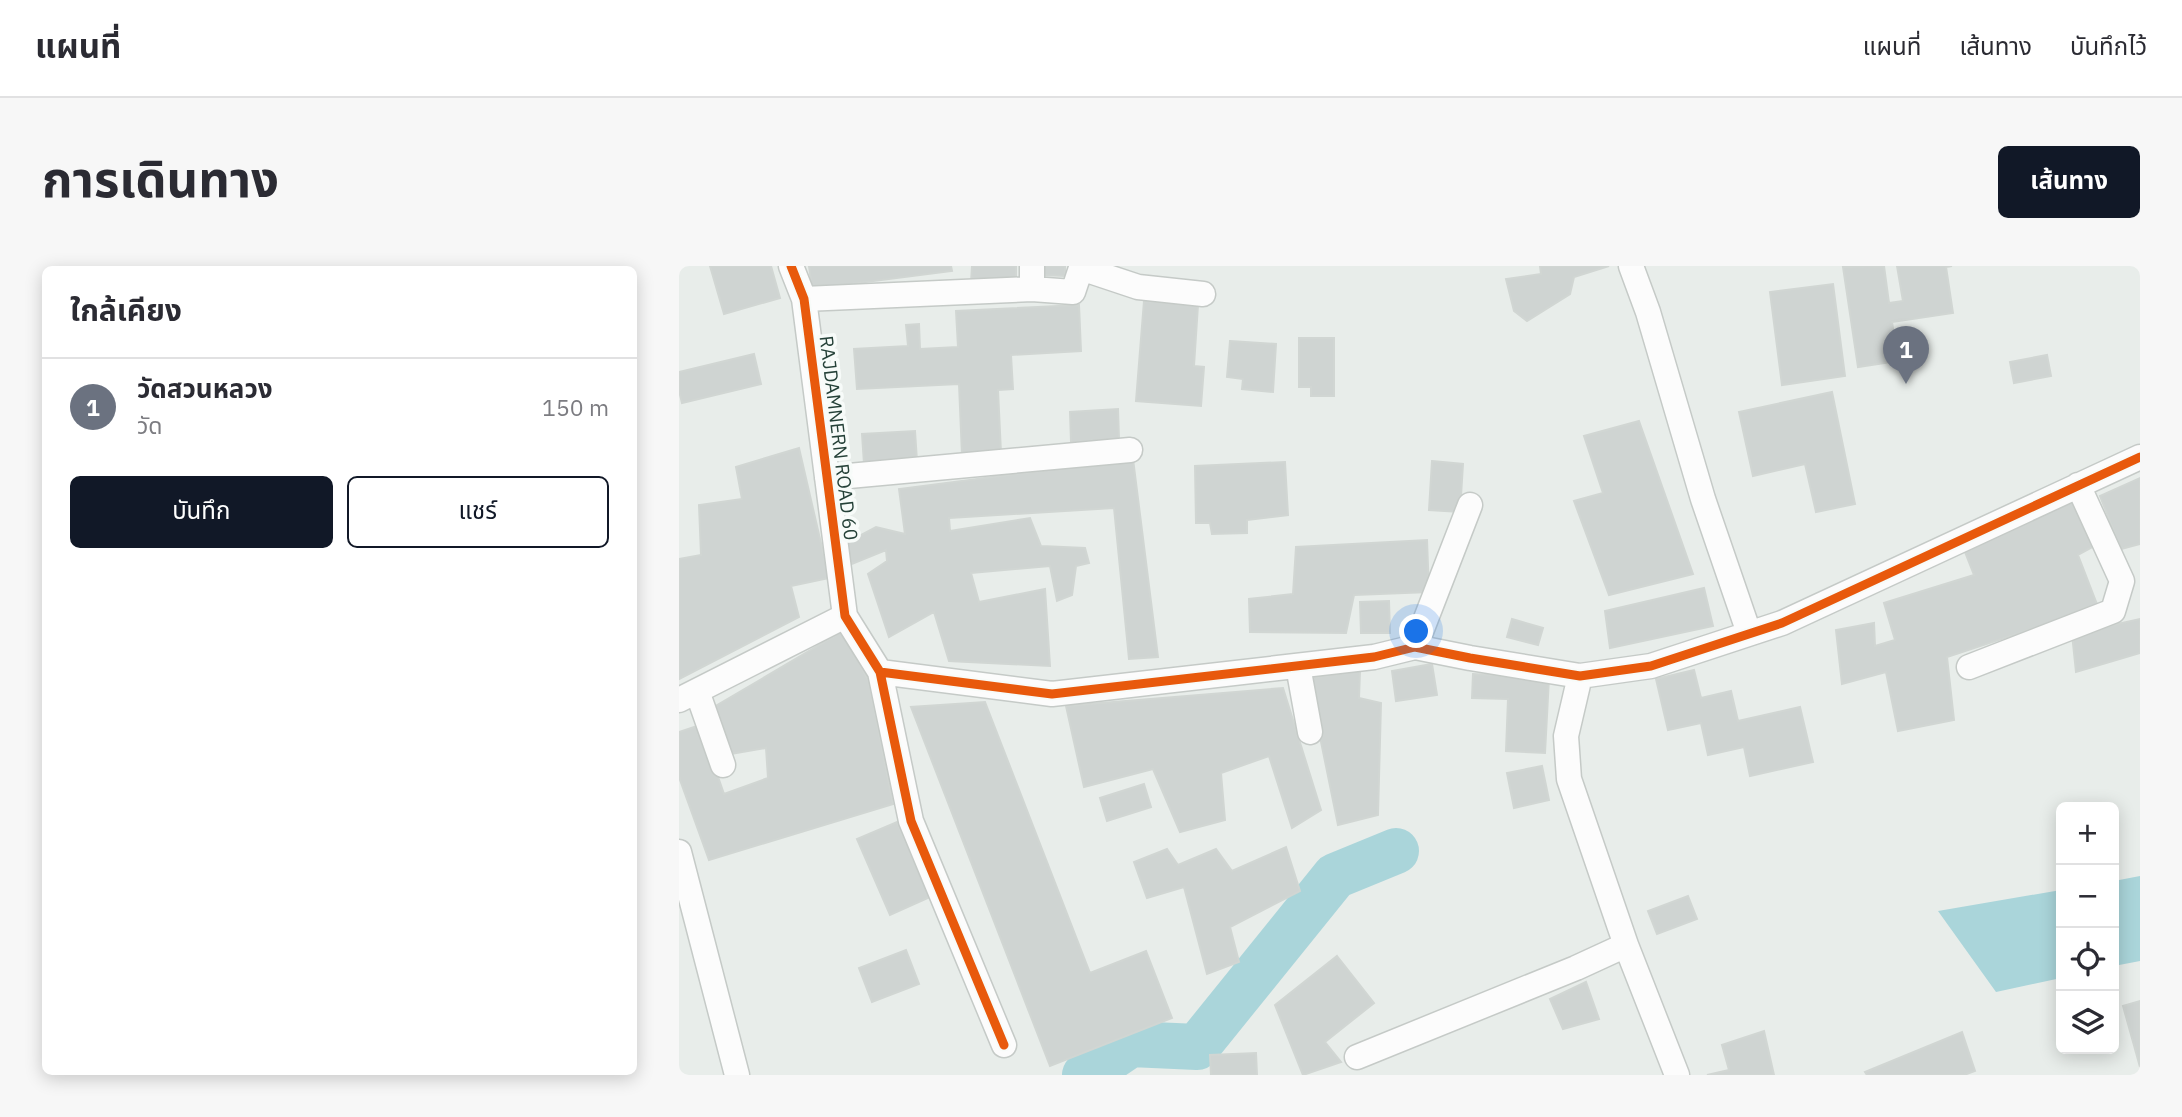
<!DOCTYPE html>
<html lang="th">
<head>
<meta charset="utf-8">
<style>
  body { margin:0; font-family:"IBM Plex Sans","Noto Sans Thai",sans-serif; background:#f7f7f7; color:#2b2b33 }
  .controls { position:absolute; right:21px; bottom:21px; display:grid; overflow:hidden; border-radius:10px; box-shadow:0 4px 18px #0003 }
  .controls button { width:63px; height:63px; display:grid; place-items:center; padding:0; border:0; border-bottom:2px solid #e1e1e2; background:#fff; color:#2b2b33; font:35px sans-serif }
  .you { position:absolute; left:738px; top:366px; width:24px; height:24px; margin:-18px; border:5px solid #fff; border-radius:50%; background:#1a73e8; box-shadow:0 0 0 10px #1a73e833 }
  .badge { display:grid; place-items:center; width:46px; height:46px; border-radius:50%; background:#111827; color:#fff; font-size:23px; font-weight:700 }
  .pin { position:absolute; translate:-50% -58px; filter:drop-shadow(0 2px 4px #0008) }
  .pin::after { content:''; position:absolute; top:37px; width:24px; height:21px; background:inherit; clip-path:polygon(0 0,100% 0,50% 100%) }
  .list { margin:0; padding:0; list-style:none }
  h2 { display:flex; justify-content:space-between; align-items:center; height:91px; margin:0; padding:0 28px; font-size:30px }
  h2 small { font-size:23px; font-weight:400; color:#7c7c81 }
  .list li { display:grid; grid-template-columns:46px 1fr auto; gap:21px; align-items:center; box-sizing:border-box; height:98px; padding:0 28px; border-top:2px solid #e1e1e2 }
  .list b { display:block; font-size:26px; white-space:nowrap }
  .list p { margin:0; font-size:23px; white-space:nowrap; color:#7c7c81 }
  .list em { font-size:23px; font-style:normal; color:#7c7c81 }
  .actions { display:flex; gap:14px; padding:21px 28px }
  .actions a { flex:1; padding:16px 0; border:2px solid #111827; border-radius:10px; text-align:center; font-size:24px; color:#111827 }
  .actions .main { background:#111827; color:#fff }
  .icon { flex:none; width:38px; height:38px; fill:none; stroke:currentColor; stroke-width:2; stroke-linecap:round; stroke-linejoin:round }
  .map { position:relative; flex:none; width:1461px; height:809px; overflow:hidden; border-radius:10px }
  header { display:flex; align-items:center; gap:42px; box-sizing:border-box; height:98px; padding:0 35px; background:#fff; border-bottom:2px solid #e1e1e2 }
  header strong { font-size:33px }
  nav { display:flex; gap:38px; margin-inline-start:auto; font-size:24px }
  .intro { display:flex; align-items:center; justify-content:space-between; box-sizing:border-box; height:168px; padding:0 42px }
  h1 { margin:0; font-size:49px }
  .button { padding:18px 32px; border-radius:10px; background:#111827; color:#fff; font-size:24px; font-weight:700 }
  main { display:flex; gap:42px; padding:0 42px }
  aside { flex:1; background:#fff; border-radius:10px; box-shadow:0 4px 18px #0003 }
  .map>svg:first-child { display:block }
  .water { fill:#aad5da }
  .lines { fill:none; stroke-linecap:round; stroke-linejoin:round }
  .river { stroke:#aad5da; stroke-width:46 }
  .building { fill:#cfd4d2; stroke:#d1d6d3; stroke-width:2 }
  .street-casing { stroke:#c5cac7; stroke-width:27 }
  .street { stroke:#fcfcfc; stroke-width:24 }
  .cycleway-casing { stroke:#f7fbf9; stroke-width:13 }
  .cycleway { stroke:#e8590c; stroke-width:9 }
  .labels { text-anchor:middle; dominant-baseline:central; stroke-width:7; stroke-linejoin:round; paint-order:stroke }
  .street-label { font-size:19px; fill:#254138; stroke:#f7fbf9 }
</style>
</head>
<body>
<header>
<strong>แผนที่</strong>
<nav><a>แผนที่</a><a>เส้นทาง</a><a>บันทึกไว้</a></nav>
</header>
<div class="intro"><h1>การเดินทาง</h1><a class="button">เส้นทาง</a></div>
<main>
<aside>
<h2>ใกล้เคียง<small></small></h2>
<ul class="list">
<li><span class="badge" style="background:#6b7280">1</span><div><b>วัดสวนหลวง</b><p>วัด</p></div><em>150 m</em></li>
</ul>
<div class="actions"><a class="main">บันทึก</a><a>แชร์</a></div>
</aside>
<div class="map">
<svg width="1461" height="809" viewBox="0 0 1461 809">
  <rect width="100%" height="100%" fill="#e8edea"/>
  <path class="water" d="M 1461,610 L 1461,695 L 1435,700 L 1435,615 Z
    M 1382,624 L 1382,712 L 1317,726 L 1259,645 Z"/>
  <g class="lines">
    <path class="river" d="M 406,809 L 452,778 L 518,781 L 656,610 L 717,585"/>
  </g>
  <path class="building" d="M 31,0 L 92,0 L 101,32 L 45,48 Z
    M 130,0 L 272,0 L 273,5 L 133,23 Z
    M 293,0 L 337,0 L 337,17 L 292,17 Z
    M 362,0 L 386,0 L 386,10 L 362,9 Z
    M 861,0 L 930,0 L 895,11 L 891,28 L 848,55 L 835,45 L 827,13 L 862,8 Z
    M 1205,0 L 1210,37 L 1224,35 L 1218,0 L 1273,0 L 1267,1 L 1274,47 L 1213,56 L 1219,95 L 1179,101 L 1164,1 Z
    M 1154,18 L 1166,110 L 1103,119 L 1091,26 Z
    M 465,35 L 519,39 L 515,100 L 525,101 L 522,140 L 457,135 Z
    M 400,39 L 402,85 L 332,89 L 334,123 L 319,124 L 322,187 L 283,189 L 280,118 L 178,123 L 175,83 L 229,80 L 227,59 L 240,58 L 241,83 L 279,81 L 277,45 Z
    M 620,72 L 655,72 L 655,130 L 632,130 L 632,121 L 620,121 Z
    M 551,75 L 597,78 L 594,126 L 563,123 L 564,113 L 548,111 Z
    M 75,88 L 82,118 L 3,137 L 0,125 L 0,106 Z
    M 1368,89 L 1372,110 L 1335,117 L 1331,96 Z
    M 1153,126 L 1176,238 L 1137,246 L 1126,198 L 1074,210 L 1060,146 Z
    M 439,143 L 440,173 L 392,176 L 391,146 Z
    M 960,155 L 1014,308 L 930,329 L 895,235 L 924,227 L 905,170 Z
    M 236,165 L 238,195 L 185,198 L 183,168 Z
    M 120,182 L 150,312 L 112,320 L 120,351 L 0,413 L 0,293 L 22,289 L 20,239 L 63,233 L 57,201 Z
    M 454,193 L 479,391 L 450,393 L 435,242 L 270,252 L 271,265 L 351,252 L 362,280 L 406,282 L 410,297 L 397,300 L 393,329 L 378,335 L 371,300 L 292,307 L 300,336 L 366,323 L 371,400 L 270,395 L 255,346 L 210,371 L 189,308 L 208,295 L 207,284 L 173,298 L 167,277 L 197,261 L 226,268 L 220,223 Z
    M 753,195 L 784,198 L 781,246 L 750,244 Z
    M 606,196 L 609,249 L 568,254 L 568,267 L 533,268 L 531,257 L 517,257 L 516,200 Z
    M 1461,212 L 1461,278 L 1442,283 L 1421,230 Z
    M 1394,227 L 1417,279 L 1399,289 L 1419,341 L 1268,391 L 1275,454 L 1219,465 L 1207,406 L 1163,418 L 1157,364 L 1195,357 L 1196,380 L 1216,374 L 1205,337 L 1295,309 L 1286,286 Z
    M 748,274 L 750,326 L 675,329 L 667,367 L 571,366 L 570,333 L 614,328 L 617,281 Z
    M 1025,322 L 1034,360 L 931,382 L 926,345 Z
    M 710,335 L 711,367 L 682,367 L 681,336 Z
    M 833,353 L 864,362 L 859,379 L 828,371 Z
    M 1461,353 L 1461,387 L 1397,406 L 1393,368 Z
    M 164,365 L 190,416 L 214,538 L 30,594 L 0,511 L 0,466 L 21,459 L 45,528 L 89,512 L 87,482 L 51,488 L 35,441 Z
    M 753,398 L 758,429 L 717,435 L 713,405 Z
    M 1015,404 L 1022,432 L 1052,425 L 1059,455 L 1121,441 L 1134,496 L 1071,510 L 1065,481 L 1029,489 L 1022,457 L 989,464 L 977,413 Z
    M 681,405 L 680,432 L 702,437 L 699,549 L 659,559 L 629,412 Z
    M 794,408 L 870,412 L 866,487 L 827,485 L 829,433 L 793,432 Z
    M 604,422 L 642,544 L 613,562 L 590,490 L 542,507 L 546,554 L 501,566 L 474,503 L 405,521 L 387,440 Z
    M 306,436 L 411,707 L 467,685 L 493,752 L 371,800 L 232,441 Z
    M 863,500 L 870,534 L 835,542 L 828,507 Z
    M 465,518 L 472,541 L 428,555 L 421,532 Z
    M 218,556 L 251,631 L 211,649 L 178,573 Z
    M 607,581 L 621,625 L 551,661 L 560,696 L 528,708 L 505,621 L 468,632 L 455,596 L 488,583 L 499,599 L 537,583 L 553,605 Z
    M 1009,630 L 1018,653 L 978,668 L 969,645 Z
    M 227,684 L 240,718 L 193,736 L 180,702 Z
    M 658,690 L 695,737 L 646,776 L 662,796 L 624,809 L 596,739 Z
    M 907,716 L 920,753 L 884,763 L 871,733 Z
    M 1461,735 L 1461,801 L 1444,740 Z
    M 1085,765 L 1095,809 L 1028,809 L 1050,804 L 1043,779 Z
    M 1283,766 L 1296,805 L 1285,809 L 1188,809 L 1186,806 Z
    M 577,787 L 578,809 L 532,809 L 531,789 Z"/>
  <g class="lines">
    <g class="street-casing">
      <path id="street" d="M 112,0 L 125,33 L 166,350 L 201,406 L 232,555 L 325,779
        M 952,0 L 969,46 L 1024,233 L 1070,367
        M 353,23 L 394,26 L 402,2 L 459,21 L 524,28
        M 125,33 L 353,23 L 353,0
        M 148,212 L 451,184
        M 736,381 L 791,239
        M 619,400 L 631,466
        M 1290,401 L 1434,345 L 1443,315 L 1399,219
        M 201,406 L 373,428 L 695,391 L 736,381 L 791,392 L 901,410 L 972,400 L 1103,357 L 1461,191
        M 18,425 L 44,499
        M 0,434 L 166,350
        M 0,586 L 58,809
        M 947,679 L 998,809
        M 678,791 L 897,702 L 947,679 L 890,513 L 887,470 L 901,410"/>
    </g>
    <use href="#street" class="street"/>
    <g class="cycleway-casing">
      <path id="cycleway" d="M 112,0 L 125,33 L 166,350 L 201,406 L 232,555 L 325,779
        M 201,406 L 373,428 L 695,391 L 736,381 L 791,392 L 901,410 L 972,400 L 1103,357 L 1461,191"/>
    </g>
    <use href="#cycleway" class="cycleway"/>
  </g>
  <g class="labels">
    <g class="street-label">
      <text transform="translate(160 172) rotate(83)">RAJDAMNERN ROAD 60</text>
    </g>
  </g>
</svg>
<div class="controls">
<button>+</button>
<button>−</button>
<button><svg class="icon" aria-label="locate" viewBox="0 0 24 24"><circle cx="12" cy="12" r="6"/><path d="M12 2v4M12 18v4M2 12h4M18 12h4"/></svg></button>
<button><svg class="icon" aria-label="layers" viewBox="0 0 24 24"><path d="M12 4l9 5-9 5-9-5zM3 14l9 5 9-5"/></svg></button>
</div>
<div class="you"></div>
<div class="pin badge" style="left:1227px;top:118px;background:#6b7280">1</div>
</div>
</main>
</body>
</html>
